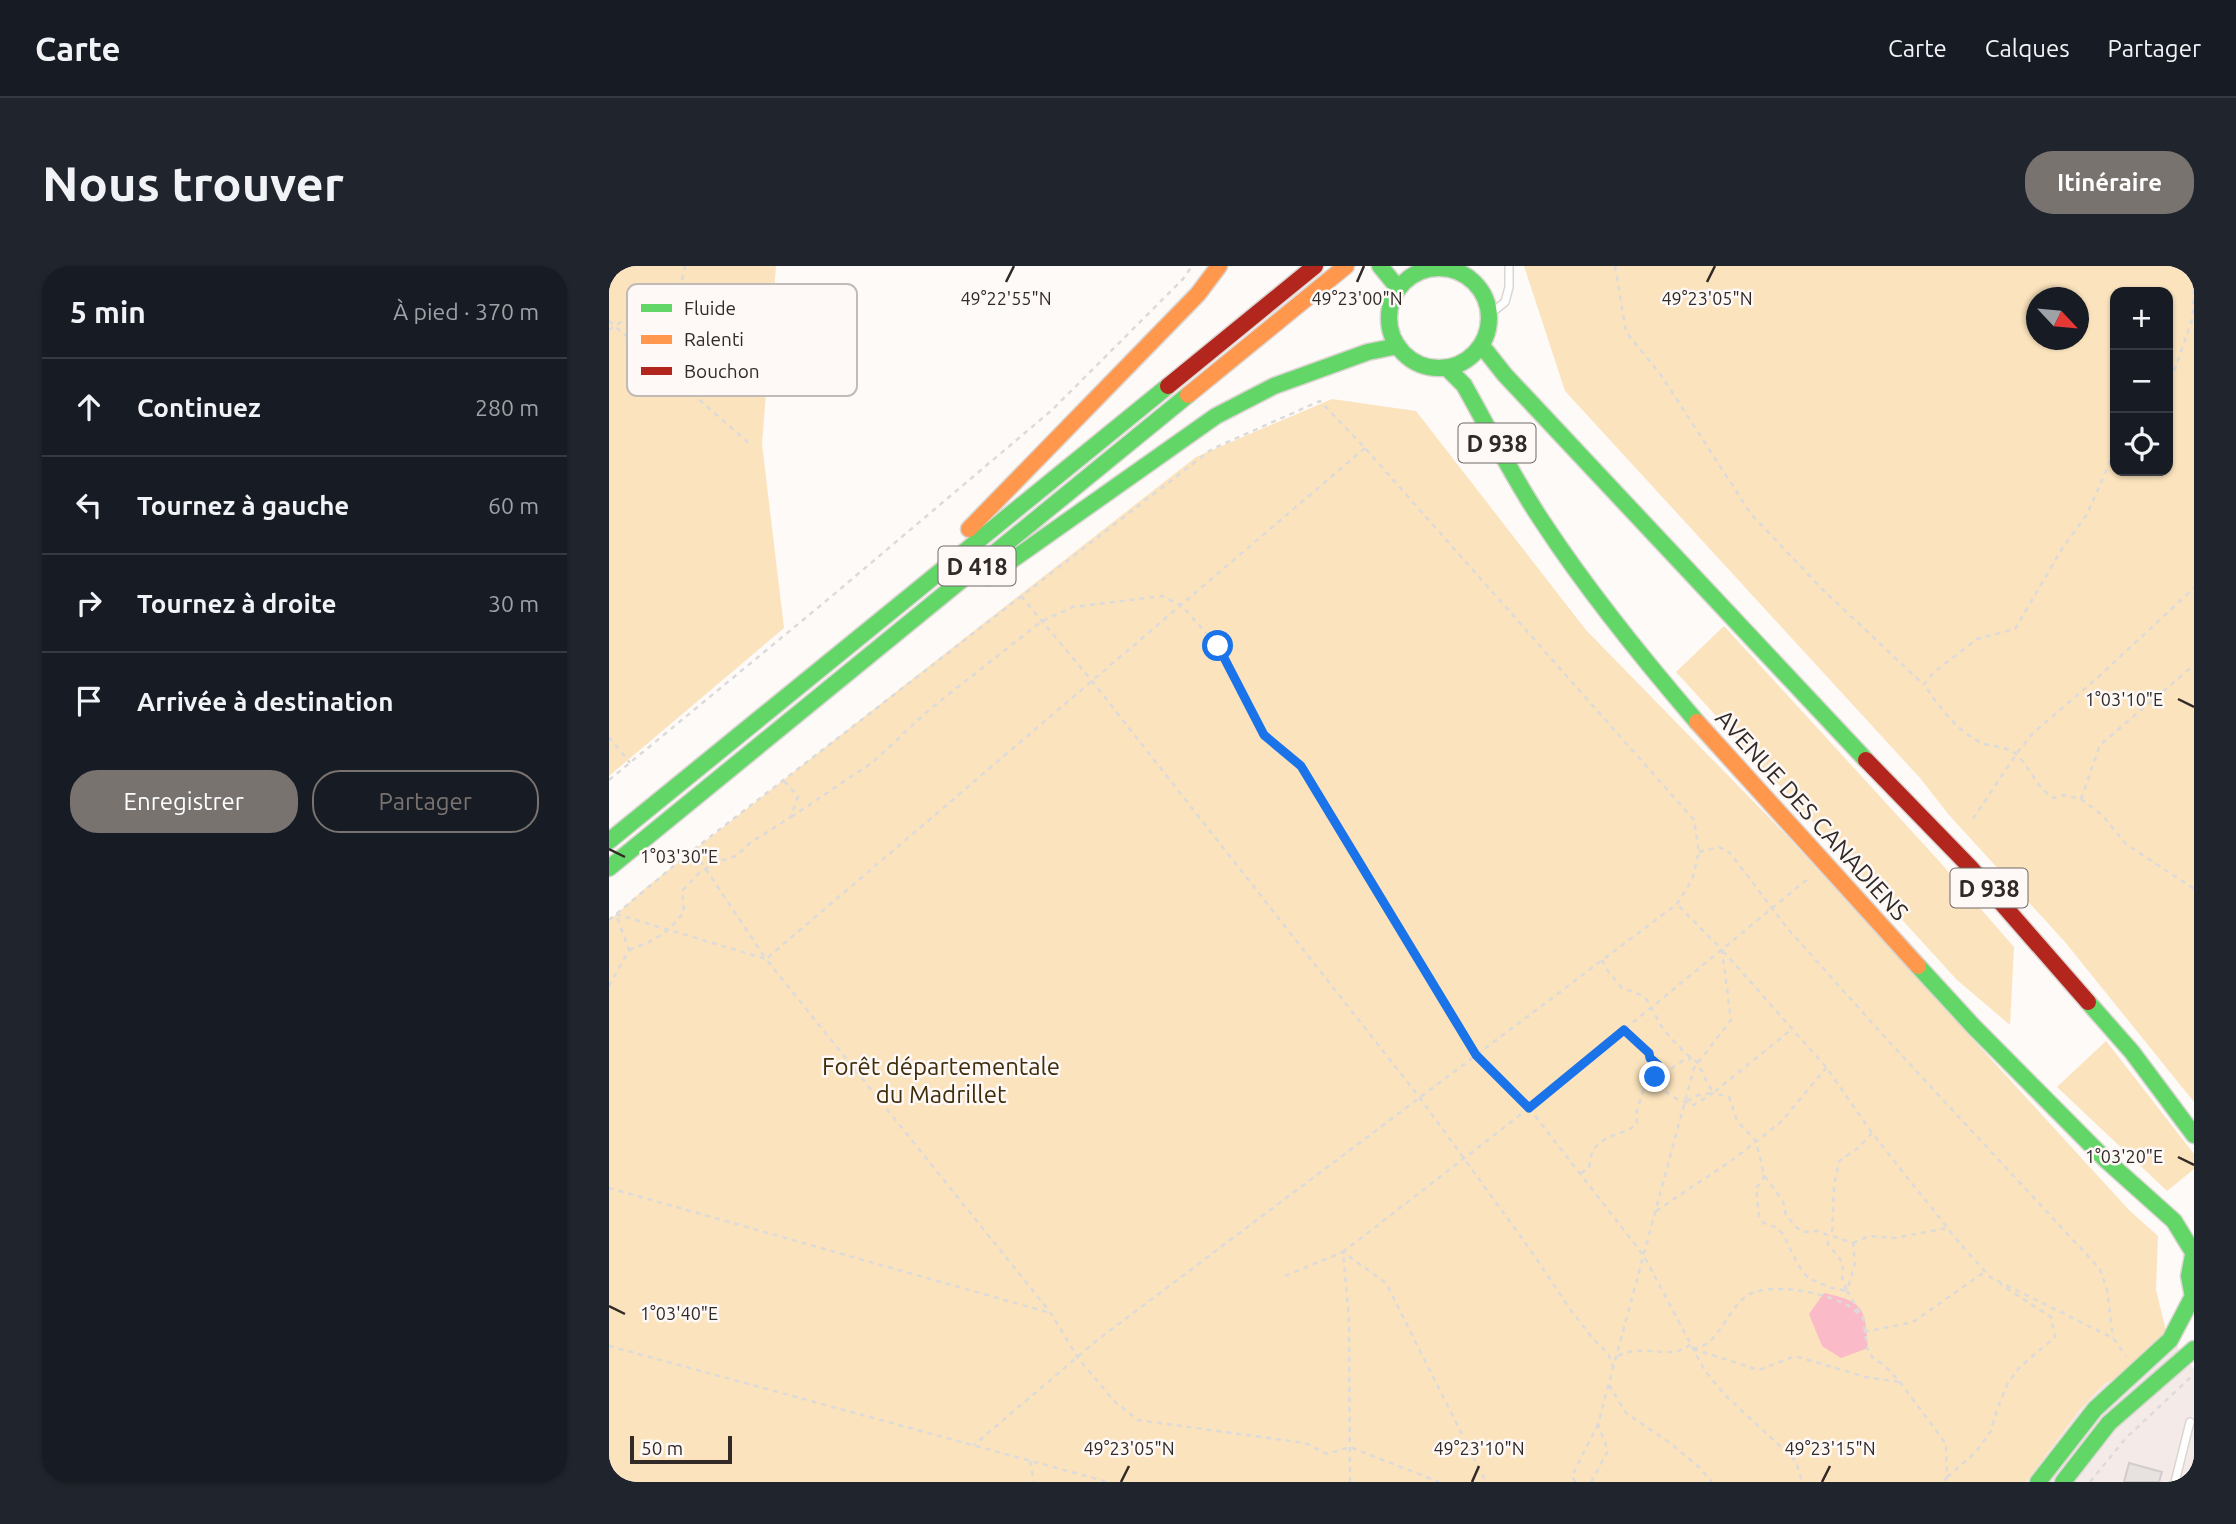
<!DOCTYPE html>
<html lang="fr">
<head>
<meta charset="utf-8">
<style>
  body { margin:0; font-family:Ubuntu,sans-serif; background:#20242c; color:#f1f3f6 }
  .controls { position:absolute; right:21px; top:21px; display:grid; overflow:hidden; border-radius:14px; box-shadow:0 2px 5px #0004 }
  .controls button { width:63px; height:63px; display:grid; place-items:center; padding:0; border:0; border-bottom:2px solid #363941; background:#171b24; color:#f1f3f6; font:35px sans-serif }
  .compass { position:absolute; left:1417px; top:21px; width:63px; height:63px; border-radius:50%; background:#171b24; box-shadow:0 2px 5px #0004; rotate:116deg }
  .scale { position:absolute; left:21px; bottom:18px; width:102px; box-sizing:border-box; padding-left:7px; border:4px solid #322a26; border-top:0; font-size:19px; line-height:24px; white-space:nowrap; color:#322a26; -webkit-text-stroke:5px #fef9f7; paint-order:stroke }
  .stop { position:absolute; width:21px; height:21px; margin:-16px; border:5px solid #1a73e8; border-radius:50%; background:#fff }
  .stop.end { background:#1a73e8; border-color:#fff; box-shadow:0 2px 7px #0008 }
  .list { margin:0; padding:0; list-style:none }
  h2 { display:flex; justify-content:space-between; align-items:center; height:91px; margin:0; padding:0 28px; font-size:30px }
  h2 small { font-size:23px; font-weight:400; color:#9ea1a6 }
  .list li { display:grid; grid-template-columns:46px 1fr auto; gap:21px; align-items:center; box-sizing:border-box; height:98px; padding:0 28px; border-top:2px solid #363941 }
  .list b { display:block; font-size:26px; white-space:nowrap }
  .list em { font-size:23px; font-style:normal; color:#9ea1a6 }
  .actions { display:flex; gap:14px; padding:21px 28px }
  .actions a { flex:1; padding:16px 0; border:2px solid #797370; border-radius:28px; text-align:center; font-size:24px; color:#797370 }
  .actions .main { background:#797370; color:#fff }
  .icon { flex:none; width:38px; height:38px; fill:none; stroke:currentColor; stroke-width:2; stroke-linecap:round; stroke-linejoin:round }
  .map { position:relative; flex:none; width:1585px; height:1216px; overflow:hidden; border-radius:28px }
  header { display:flex; align-items:center; gap:42px; box-sizing:border-box; height:98px; padding:0 35px; background:#171b24; border-bottom:2px solid #363941 }
  header strong { font-size:33px }
  nav { display:flex; gap:38px; margin-inline-start:auto; font-size:24px }
  .intro { display:flex; align-items:center; justify-content:space-between; box-sizing:border-box; height:168px; padding:0 42px }
  h1 { margin:0; font-size:49px }
  .button { padding:18px 32px; border-radius:28px; background:#797370; color:#fff; font-size:24px; font-weight:700 }
  main { display:flex; gap:42px; padding:0 42px }
  aside { flex:1; background:#171b24; border-radius:28px; box-shadow:0 2px 5px #0004 }
  .map>svg:first-child { display:block }
  .built { fill:#f4ebe8 }
  .green { fill:#fbe3bd; fill-rule:evenodd }
  .water { fill:#fabac8 }
  .building { fill:#e7e1df; stroke:#d2cccb; stroke-width:2 }
  .lines { fill:none; stroke-linecap:round; stroke-linejoin:round }
  .lane-casing { stroke:#dbd5d2; stroke-width:10 }
  .fast-casing { stroke:#dbd5d2; stroke-width:19 }
  .slow-casing { stroke:#dbd5d2; stroke-width:19 }
  .jam-casing { stroke:#dbd5d2; stroke-width:19 }
  .path { stroke:#dddbda; stroke-width:2.5; stroke-dasharray:5 5; stroke-linecap:butt }
  .lane { stroke:#fffefe; stroke-width:7 }
  .fast { stroke:#63d668; stroke-width:16 }
  .slow { stroke:#ff974d; stroke-width:16 }
  .jam { stroke:#b3261e; stroke-width:16 }
  .route { stroke:#1a73e8; stroke-width:9 }
  .ticks { fill:none; stroke:#322a26; stroke-width:2.5 }
  .labels { text-anchor:middle; dominant-baseline:central; stroke-width:5; stroke-linejoin:round; paint-order:stroke }
  .shield { fill:#fef9f7; stroke:#6f6865; stroke-width:2 }
  .shield-label { font-size:23px; font-weight:bold; fill:#322a26 }
  .street-label { font-size:24px; fill:#322a26; stroke:#fef9f7 }
  .park-label { font-size:24px; fill:#402d0b; stroke:#fef9f7 }
  .key { fill:#fef9f7; stroke:#c1bbb8; stroke-width:2 }
  .key-label { font-size:19px; fill:#322a26 }
  .ticks-label { font-size:18px; text-anchor:middle; fill:#322a26; stroke:#fef9f7; stroke-width:5; stroke-linejoin:round; paint-order:stroke }
</style>
</head>
<body>
<header>
<strong>Carte</strong>
<nav><a>Carte</a><a>Calques</a><a>Partager</a></nav>
</header>
<div class="intro"><h1>Nous trouver</h1><a class="button">Itinéraire</a></div>
<main>
<aside>
<h2>5 min<small>À pied · 370 m</small></h2>
<ul class="list">
<li><svg class="icon" aria-label="ahead" viewBox="0 0 24 24"><path d="M12 20V5M6 11l6-6 6 6"/></svg><div><b>Continuez</b></div><em>280 m</em></li>
<li><svg class="icon" aria-label="left" viewBox="0 0 24 24"><path d="M17 20v-9H6M10 6l-5 5 5 5"/></svg><div><b>Tournez à gauche</b></div><em>60 m</em></li>
<li><svg class="icon" aria-label="right" viewBox="0 0 24 24"><path d="M7 20v-9h11M14 6l5 5-5 5"/></svg><div><b>Tournez à droite</b></div><em>30 m</em></li>
<li><svg class="icon" aria-label="arrive" viewBox="0 0 24 24"><path d="M6 21V4h12l-3 4 3 4H6"/></svg><div><b>Arrivée à destination</b></div></li>
</ul>
<div class="actions"><a class="main">Enregistrer</a><a>Partager</a></div>
</aside>
<div class="map">
<svg width="1585" height="1216" viewBox="0 0 1585 1216">
  <rect width="100%" height="100%" fill="#fdfaf8"/>
  <path class="built" d="M 1557,1065 L 1585,1103 L 1585,1216 L 1417,1216 L 1469,1146 L 1495,1118 L 1513,1110 Z"/>
  <path class="green" d="M 0,0 L 167,0 L 153,178 L 175,362 L 0,510 Z
    M 915,0 L 1585,0 L 1585,836 L 1456,676 L 1340,549 L 1311,512 L 956,125 ZM 1506,26 L 1559,26 L 1559,205 L 1506,205 ZM 1428,32 L 1470,32 L 1470,74 L 1428,74 Z
    M 723,133 L 807,145 L 977,364 L 1177,569 L 1520,944 L 1549,970 L 1547,1024 L 1557,1065 L 1513,1110 L 1495,1118 L 1469,1146 L 1417,1216 L 0,1216 L 0,655 L 34,624 L 587,191 Z
    M 1115,360 L 1330,595 L 1405,681 L 1401,759 L 1348,714 L 1067,406 Z
    M 1497,775 L 1585,888 L 1585,903 L 1558,925 L 1448,821 Z"/>
  <path class="water" d="M 1215,1027 C 1256,1036 1256,1042 1259,1082 L 1232,1092 L 1213,1080 L 1200,1048 Z"/>
  <path class="building" d="M 1520,1197 L 1553,1206 L 1550,1216 L 1515,1216 Z"/>
  <g class="lines">
    <g class="lane-casing">
      <path id="lane" d="M 881,48 L 896,36 L 900,21 L 900,0
        M 1566,1216 L 1581,1156"/>
    </g>
    <g class="fast-casing">
      <path id="fast" d="M 771,0 L 789,22
        M780 52a50 50 0 1 1 100 0a50 50 0 1 1-100 0Z
        M 873,80 L 896,109 L 1257,494
        M 838,102 L 855,119 C 881,165 905,214 935,258 C 981,328 1034,393 1088,456
        M 379,311 L 607,150 L 665,120 L 759,86 L 789,80
        M 0,575 L 559,120
        M 0,602 L 579,129
        M 1309,700 L 1365,761 L 1498,895 L 1565,955 L 1584,986
        M 1479,736 L 1523,786 L 1585,869
        M 1585,984 L 1580,1010 L 1585,1036
        M 1429,1216 L 1486,1143 L 1561,1074 L 1583,1032
        M 1454,1216 L 1500,1157 L 1585,1083"/>
    </g>
    <g class="slow-casing">
      <path id="slow" d="M 579,129 L 737,0
        M 360,263 L 589,28 L 610,0
        M 1088,456 L 1309,700"/>
    </g>
    <g class="jam-casing">
      <path id="jam" d="M 559,120 L 706,0
        M 1257,494 L 1361,601 L 1479,736"/>
    </g>
    <path class="path" d="M 1006,0 L 1017,66 L 1052,109 L 1142,248 L 1213,323 L 1314,418
      M 0,55 L 141,178
      M 0,64 L 24,48 L 36,35 L 55,29 L 73,14 L 76,0
      M 1559,113 L 1566,103 L 1584,51 L 1585,0
      M 756,182 L 157,693 L 441,1046 L 469,1092 L 506,1136 L 529,1154 L 696,1177 L 718,1188 L 741,1181 L 830,1216
      M 1506,185 L 1477,250 L 1454,281 L 1406,363 L 1368,373 L 1324,407 L 1315,418 C 1329,440 1349,466 1373,477 C 1384,481 1402,481 1409,490 C 1422,503 1428,523 1445,532 L 1455,529 L 1472,533 L 1493,549 L 1517,578 L 1585,623
      M 412,330 L 483,415 L 811,832 L 920,982 L 959,1040 L 984,1073 L 999,1087 L 1004,1101
      M 0,471 L 21,497
      M 0,514 L 217,335 L 443,144 L 574,13 L 583,0
      M 1472,533 L 1491,479 L 1585,399
      M 182,551 L 264,496 L 321,443 L 433,355 L 464,341 L 553,330 L 572,339 L 609,380 L 655,469 L 692,500 L 867,789 L 920,842 L 1035,990 L 1096,1105 L 1117,1130 L 1187,1195 L 1193,1216
      M 1364,553 L 1408,487 L 1424,467 L 1487,413 L 1585,322
      M 1090,586 L 1110,581 L 1121,587 L 1179,663 L 1283,779 L 1491,1003 L 1498,1024 L 1504,1072
      M 7,648 L 157,693 L 84,584
      M 0,654 L 84,584 L 603,183 L 711,135 L 756,182 L 1085,554 L 1090,586 L 1083,614 L 1068,638 L 487,1075 L 365,1179
      M 20,684 C 48,673 56,670 75,646 L 73,625 L 89,608 L 105,597 L 127,590 L 141,577 L 182,551 L 189,530 L 174,514
      M 1114,685 L 1217,801 L 1263,867 L 1348,974 L 1381,1011 L 1504,1072 L 1517,1090
      M 993,694 L 999,705 L 1013,722 L 1032,729 L 1038,734 L 1054,763 L 1075,786 L 1088,796 L 1104,827
      M 0,720 L 20,684 L 7,648
      M 1015,764 L 1040,787 L 1041,792 L 1049,799 L 1048,805 L 1046,807 C 1052,828 1066,833 1085,839 L 1104,827 L 1120,831 L 1128,855 L 1147,875 L 1155,909 L 1174,935 L 1177,949 L 1188,962 L 1195,966 L 1210,965 L 1218,969 L 1219,978 L 1234,997 L 1233,1012 L 1238,1025
      M 1078,835 L 1089,829 L 1104,827 L 1183,763
      M 1263,867 L 1249,882 L 1230,895 L 1225,920 L 1223,970 L 1244,977 L 1246,997 L 1238,1025 L 1254,1052 L 1259,1086 L 1265,1093 L 1275,1099 L 1291,1116 L 1337,1178 L 1338,1211 L 1335,1216
      M 972,907 L 980,902 C 981,896 982,889 984,885 C 992,869 1016,869 1028,858 L 1027,848 L 1035,822 C 1053,815 1063,796 1083,792
      M 1155,909 L 1153,916 L 1147,922 L 1150,950 L 1155,957 L 1168,962 L 1174,968 L 1188,997 L 1199,1012 L 1220,1021 L 1238,1025
      M 0,922 L 438,1046
      M 1047,945 L 1122,895 L 1172,856 L 1217,802
      M 1244,977 L 1260,970 L 1286,972 L 1338,962
      M 676,1010 L 734,986 L 777,1017 L 877,1216
      M 1255,1066 L 1304,1056 L 1377,1005
      M 0,1080 L 499,1216
      M 1084,1083 L 1150,1104 L 1186,1090 L 1257,1111 L 1291,1116
      M 1084,1083 C 1089,1081 1095,1080 1099,1077 C 1113,1065 1120,1045 1136,1031 C 1157,1014 1218,1027 1240,1040 C 1244,1042 1248,1047 1252,1051
      M 1009,1090 C 1033,1076 1061,1096 1082,1078
      M 1000,1119 L 1017,1147 L 1061,1177 L 1090,1201 L 1103,1216
      M 421,1195 L 425,1216
      M 1338,1211 L 1366,1187 L 1382,1165 L 1388,1143 L 1399,1117 L 1411,1101 L 1446,1071 L 1442,1051 L 1391,1018
      M 741,1216 L 740,1052 L 734,986 L 920,842 L 1201,611
      M 966,1216 L 963,1210 L 989,1158
      M 982,1216 L 999,1185 L 989,1158 L 1085,802 L 1122,754 L 1113,684 L 1068,638
      M 1481,1216 L 1516,1173 L 1585,1108"/>
    <use href="#lane" class="lane"/>
    <use href="#fast" class="fast"/>
    <use href="#slow" class="slow"/>
    <use href="#jam" class="jam"/>
  </g>
  <g class="lines">
    <path class="route" d="M 609,380 L 655,469 L 692,500 L 867,789 L 920,842 L 1015,764 L 1040,787 L 1041,792 L 1049,799 L 1048,805 L 1046,807 L 1046,811"/>
  </g>
  <path class="ticks" d="M 397,16 L 405,0M 748,16 L 755,0M 1098,16 L 1106,0M 1569,433 L 1585,441M 0,583 L 16,591M 1569,891 L 1585,899M 0,1040 L 16,1048M 512,1216 L 520,1200M 863,1216 L 870,1200M 1213,1216 L 1221,1200"/>
  <g class="labels">
    <g class="shield">
      <rect x="849.5" y="157.5" width="77" height="39" rx="5"/>
      <rect x="329.5" y="280.5" width="77" height="39" rx="5"/>
      <rect x="1341.5" y="602.5" width="77" height="39" rx="5"/>
    </g>
    <g class="shield-label">
      <text x="888" y="177">D 938</text>
      <text x="368" y="300">D 418</text>
      <text x="1380" y="622">D 938</text>
    </g>
    <g class="street-label">
      <text transform="translate(1203 549) rotate(48)">AVENUE DES CANADIENS</text>
    </g>
    <g class="park-label">
      <text x="332" y="800">Forêt départementale<tspan x="332" dy="28">du Madrillet</tspan></text>
    </g>
  </g>
  <rect x="18" y="18" width="230" height="112" rx="10" class="key"/>
  <rect x="32" y="38" width="31" height="8" fill="#63d668"/>
  <rect x="32" y="69" width="31" height="9" fill="#ff974d"/>
  <rect x="32" y="101" width="31" height="8" fill="#b3261e"/>
  <g class="key-label">
    <text x="75" y="49">Fluide</text>
    <text x="75" y="80">Ralenti</text>
    <text x="75" y="112">Bouchon</text>
  </g>
  <g class="ticks-label">
    <text x="397" y="39">49°22'55"N</text>
    <text x="748" y="39">49°23'00"N</text>
    <text x="1098" y="39">49°23'05"N</text>
    <text x="1515" y="440">1°03'10"E</text>
    <text x="70" y="597">1°03'30"E</text>
    <text x="1515" y="897">1°03'20"E</text>
    <text x="70" y="1054">1°03'40"E</text>
    <text x="520" y="1189">49°23'05"N</text>
    <text x="870" y="1189">49°23'10"N</text>
    <text x="1221" y="1189">49°23'15"N</text>
  </g>
</svg>
<div class="controls">
<button>+</button>
<button>−</button>
<button><svg class="icon" aria-label="locate" viewBox="0 0 24 24"><circle cx="12" cy="12" r="6"/><path d="M12 2v4M12 18v4M2 12h4M18 12h4"/></svg></button>
</div>
<svg class="compass" viewBox="-18 -18 36 36"><path d="M0-13l5 13h-10z" fill="#e53935"/><path d="M0 13l5-13h-10z" fill="#9ea1a6"/></svg>
<div class="scale">50 m</div>
<div class="stop" style="left:609px;top:380px"></div>
<div class="stop end" style="left:1046px;top:811px"></div>
</div>
</main>
</body>
</html>
